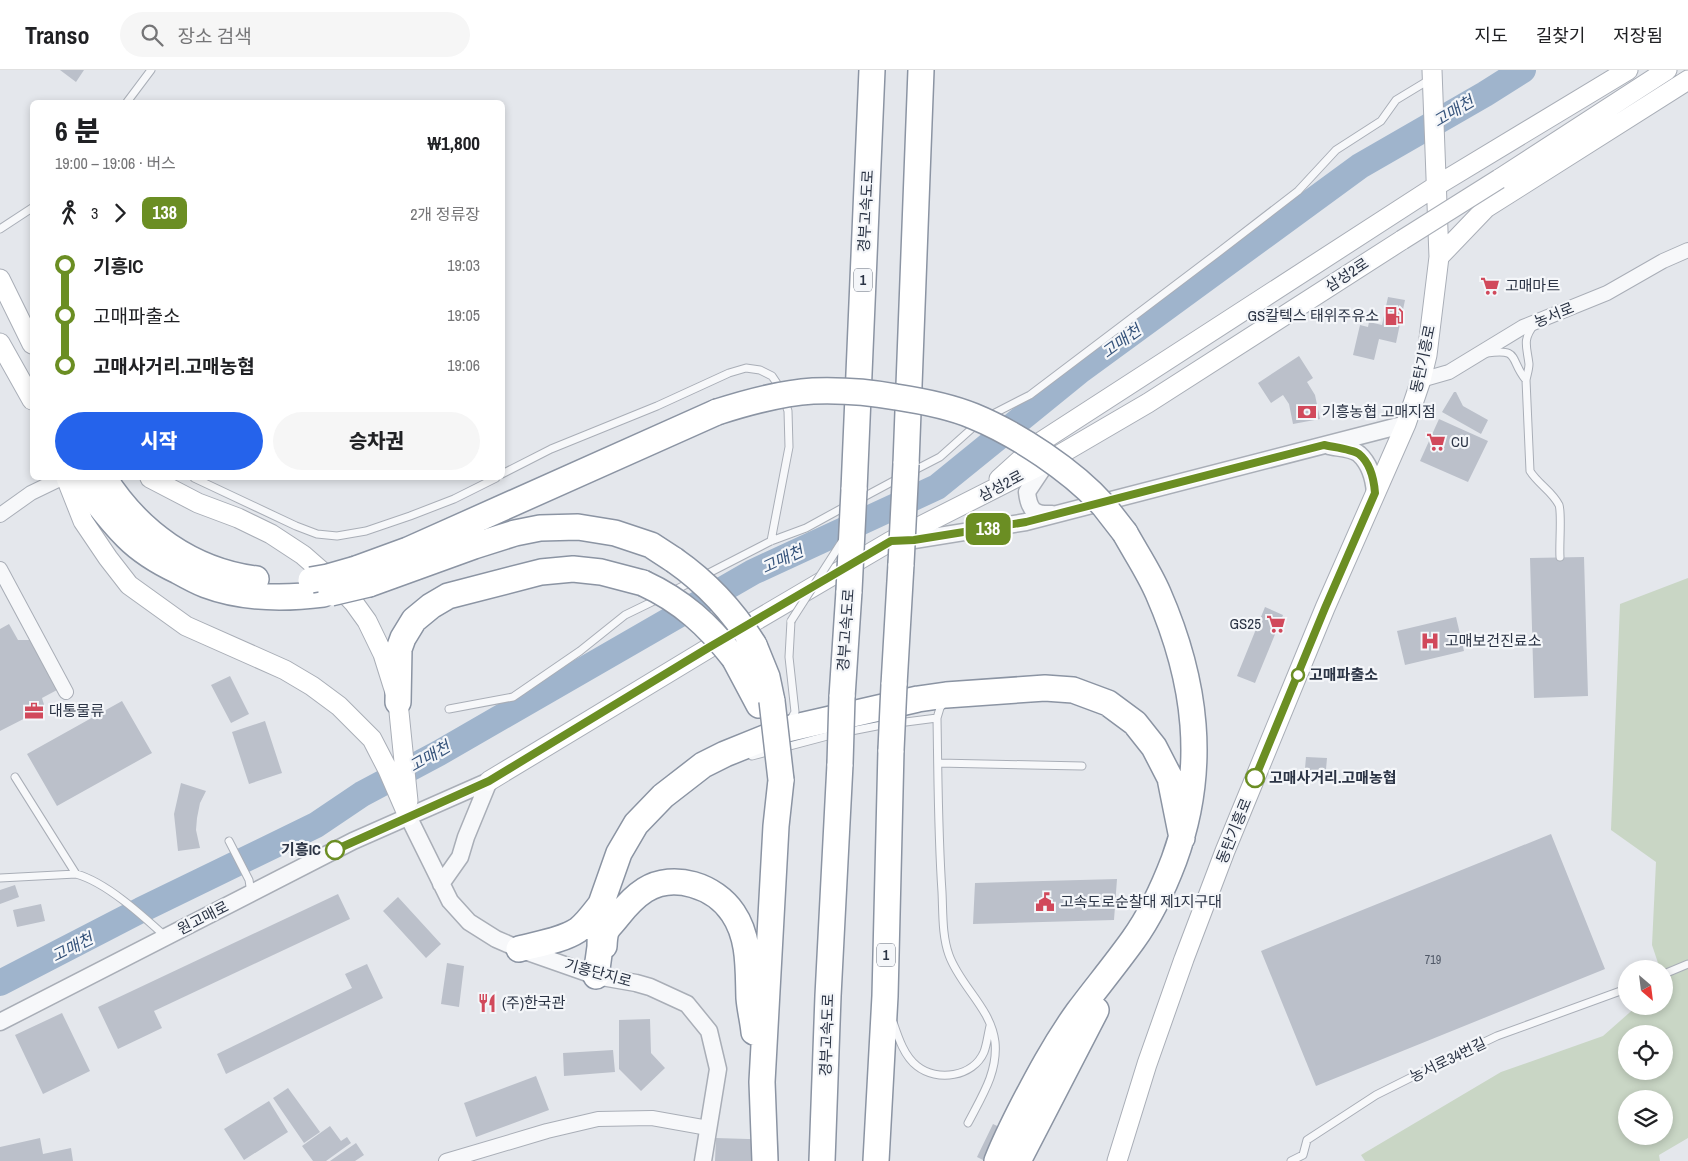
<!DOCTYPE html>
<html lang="ko">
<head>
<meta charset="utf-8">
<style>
	:root { --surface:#fff; --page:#f6f6f6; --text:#202124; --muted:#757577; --line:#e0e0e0; --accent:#2563eb }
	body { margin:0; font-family:"Archivo Narrow","Noto Sans KR",sans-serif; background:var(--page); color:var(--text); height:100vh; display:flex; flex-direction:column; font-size:19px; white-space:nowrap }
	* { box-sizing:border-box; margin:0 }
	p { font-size:16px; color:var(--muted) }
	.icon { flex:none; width:28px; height:28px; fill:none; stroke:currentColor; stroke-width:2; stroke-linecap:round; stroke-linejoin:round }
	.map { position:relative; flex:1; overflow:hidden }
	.panel { position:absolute; left:30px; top:30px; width:475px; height:380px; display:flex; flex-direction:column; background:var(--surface); border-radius:8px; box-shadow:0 2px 8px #0003 }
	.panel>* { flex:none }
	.badge { padding:0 10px; border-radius:8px; font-size:18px; line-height:32px }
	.needle { width:32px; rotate:152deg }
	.fabs { position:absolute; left:1618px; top:890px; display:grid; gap:10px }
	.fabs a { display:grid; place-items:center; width:55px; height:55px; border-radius:50%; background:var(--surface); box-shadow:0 2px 8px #0003; font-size:25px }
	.map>.badge { position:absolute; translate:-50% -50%; box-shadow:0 0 0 2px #fff }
	.legs { display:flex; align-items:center; gap:8px; height:55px; padding:0 25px; font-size:16px }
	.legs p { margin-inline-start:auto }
	.head { display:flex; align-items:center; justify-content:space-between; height:85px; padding:0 25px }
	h1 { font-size:28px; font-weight:800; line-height:38px }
	.action { display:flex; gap:10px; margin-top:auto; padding:10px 25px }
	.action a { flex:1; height:58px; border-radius:30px; background:var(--accent); color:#fff; font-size:20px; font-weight:800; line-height:58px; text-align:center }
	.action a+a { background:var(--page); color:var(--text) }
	ul { padding:0 25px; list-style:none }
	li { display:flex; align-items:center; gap:18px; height:50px; font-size:19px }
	li i { display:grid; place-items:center; width:8px; height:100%; margin:0 6px; background:currentColor }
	li i::after { content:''; width:12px; height:12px; margin:-6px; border:4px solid; border-radius:50%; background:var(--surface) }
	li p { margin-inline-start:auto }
	li:first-child i { background:linear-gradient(#0000 50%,currentColor 0) }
	li:last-child i { background:linear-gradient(currentColor 50%,#0000 0) }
	header { display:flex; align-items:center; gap:30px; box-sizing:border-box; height:70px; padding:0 25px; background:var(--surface); border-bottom:1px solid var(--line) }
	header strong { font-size:24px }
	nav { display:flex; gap:28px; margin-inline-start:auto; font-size:18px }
	.search { width:350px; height:45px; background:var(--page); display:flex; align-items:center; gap:12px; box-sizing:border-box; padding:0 18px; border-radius:28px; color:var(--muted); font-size:19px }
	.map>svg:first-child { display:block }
	.green { fill:#c9d6c5; fill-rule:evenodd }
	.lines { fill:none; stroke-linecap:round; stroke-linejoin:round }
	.river { stroke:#9fb4cc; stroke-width:26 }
	.building { fill:#bbc0ca }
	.service-casing { stroke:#a9aeb7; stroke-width:9 }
	.minor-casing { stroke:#a9aeb7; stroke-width:16 }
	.tertiary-casing { stroke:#a9aeb7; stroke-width:19 }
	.secondary-casing { stroke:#a9aeb7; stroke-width:21 }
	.motorway-casing { stroke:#8b94a3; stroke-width:28 }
	.service { stroke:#f7f8fa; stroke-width:7 }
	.minor { stroke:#f7f8fa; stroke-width:14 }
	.tertiary { stroke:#f7f8fa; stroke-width:16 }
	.secondary { stroke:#fff; stroke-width:19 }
	.motorway { stroke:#fff; stroke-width:25 }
	.service-bridge-casing { stroke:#a9aeb7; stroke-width:9; stroke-linecap:butt }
	.secondary-bridge-casing { stroke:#a9aeb7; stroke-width:21; stroke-linecap:butt }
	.motorway-bridge-casing { stroke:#8b94a3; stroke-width:28; stroke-linecap:butt }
	.service-bridge { stroke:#f7f8fa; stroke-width:7 }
	.secondary-bridge { stroke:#fff; stroke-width:19 }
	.motorway-bridge { stroke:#fff; stroke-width:25 }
	.line-1-casing { stroke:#fff; stroke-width:11 }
	.line-1 { stroke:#6b8e23; stroke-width:8 }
	.stop-1-dot { fill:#fff; stroke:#6b8e23; stroke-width:2.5 }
	.labels { text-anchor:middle; stroke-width:4.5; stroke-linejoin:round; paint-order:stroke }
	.number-label { font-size:12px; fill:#4f5766 }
	.shield { fill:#f4f6f9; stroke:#676e7b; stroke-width:1 }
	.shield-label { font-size:14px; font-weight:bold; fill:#2b3445 }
	.street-label { font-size:15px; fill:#2b3445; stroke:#f4f6f9 }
	.poi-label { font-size:15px; fill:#2b3445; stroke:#f4f6f9; text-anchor:start }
	.stop-label { font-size:15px; font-weight:bold; fill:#2b3445; stroke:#f4f6f9; text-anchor:start }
	.water-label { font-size:16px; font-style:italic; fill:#34527a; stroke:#f4f6f9 }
</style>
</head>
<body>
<header>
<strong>Transo</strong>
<div class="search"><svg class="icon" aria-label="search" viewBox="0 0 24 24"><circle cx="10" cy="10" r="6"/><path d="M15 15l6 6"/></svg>장소 검색</div>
<nav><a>지도</a><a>길찾기</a><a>저장됨</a></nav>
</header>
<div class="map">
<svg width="1688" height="1091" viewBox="0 0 1688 1091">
	<rect width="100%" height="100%" fill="#e4e7ec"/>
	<path class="green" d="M1688 508V1068L1659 1085 1660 1091H1365L1361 1085 1501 1002 1603 966 1637 936H1664V899H1660L1652 875 1656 792 1611 760 1620 534ZM1626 964H1664V1001H1626ZM1626 1029H1664V1066H1626Z"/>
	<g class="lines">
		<path class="river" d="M0 913 141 840 316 755 362 724 439 683 753 502 937 417 1081 300 1360 96 1485 24 1523 0"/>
	</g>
	<path class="building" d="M60 0H84L76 12Z
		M1388 227 1405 230 1396 273 1379 269 1374 290 1353 285 1360 255 1368 257 1369 252 1382 255Z
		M1299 286 1313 308 1307 312 1315 325 1320 349 1293 354 1289 334 1283 325 1271 333 1258 313Z
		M1454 322H1456L1463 336 1488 350 1481 364 1442 342Z
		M1439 349 1488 371 1468 412 1420 391Z
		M1584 487 1588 626 1534 628 1530 488Z
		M1265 537 1283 545 1255 613 1237 606Z
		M1456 547 1464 581 1405 595 1397 561Z
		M9 554 18 570H31L57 620 42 628 45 638 0 661V559Z
		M230 606 249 644 231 653 211 615Z
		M122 631 152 683 57 736 27 684Z
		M265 651 282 703 249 714 232 662Z
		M1306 687 1327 688 1325 711 1304 710Z
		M181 713 206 721 200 733 197 748 196 760 200 778 178 781 174 744Z
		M1551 764 1605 899 1316 1016 1261 881Z
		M1117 809 1114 850 973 854 975 813Z
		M15 815 19 827 0 834V820Z
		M338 824 350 849 154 941 162 958 118 979 98 937Z
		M398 827 441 874 426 888 383 841Z
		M41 834 45 851 17 857 13 840Z
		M447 893 464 896 459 937 441 934Z
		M367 894 383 928 226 1004 217 984 352 918 345 904Z
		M62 943 90 1001 43 1024 15 965Z
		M650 949 651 983 665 998 641 1021 619 999V950Z
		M613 980 615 1002 564 1006 563 983Z
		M536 1006 549 1040 476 1067 464 1033Z
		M288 1018 320 1062 304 1073 273 1028Z
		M269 1031 288 1062 244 1090 224 1059Z
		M993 1054 1024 1069 985 1091 977 1087Z
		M330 1056 341 1071 347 1067 351 1073 326 1091H313L302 1076Z
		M40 1068 43 1084 71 1078 73 1091H0V1077Z
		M716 1068 778 1070 779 1091H715Z
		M356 1073 364 1085 355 1091H330Z"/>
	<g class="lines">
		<g class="service-casing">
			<path id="service" d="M127 32 151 0
				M0 159 32 138
				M1534 255C1522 270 1527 277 1529 294 1529 299 1527 305 1526 310L1530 401C1538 414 1552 421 1559 435 1562 443 1559 476 1560 487
				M1487 283C1521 278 1509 290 1526 310
				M989 346 1030 325 1215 185 1298 121 1336 80 1381 51 1396 30 1429 10
				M911 402 940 387 978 353
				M502 404 551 379 657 336 729 303 746 298 760 300 772 306 780 318 788 341 789 377 771 471
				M194 408 296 456 317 464 337 466 366 461 410 446 454 429 496 408
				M860 429 901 407
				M703 506 771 471 806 458 848 435
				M671 522 693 511
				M945 631 940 638 937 648C938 706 938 764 942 822 943 843 942 866 949 885 960 916 991 938 995 972 998 1002 982 1026 968 1053
				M449 639 513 627 580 581 625 545 660 528
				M790 651 795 642 789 587 791 551
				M898 653 937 648
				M846 662 887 654
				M752 686 835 664
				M938 693 1082 696
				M15 707 76 804
				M229 771 249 810 251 823
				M0 808 76 804C106 812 143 846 166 867
				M1664 904 1688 894
				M893 952C898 967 904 986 917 996 937 1012 973 1007 984 982 987 974 988 964 990 956
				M1291 1091 1303 1085 1307 1070 1376 1025 1432 997 1497 966 1626 919"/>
		</g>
		<g class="minor-casing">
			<path id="minor" d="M1421 310 1449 302 1523 257 1607 223 1663 191 1688 180
				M0 445 31 423 62 408
				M0 499 66 622
				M446 1091 547 1061 598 1049 652 1048 708 1058"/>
		</g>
		<g class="tertiary-casing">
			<path id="tertiary" d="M1329 376C1337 378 1352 378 1359 384 1370 394 1374 410 1375 423
				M1047 392 1027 422C1029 440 1034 445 1052 444
				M892 471 914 470 1026 452 1406 354
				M408 746 450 831 469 852 496 869 519 879 596 906 636 913 650 917 687 934 709 961 718 999 703 1091
				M441 814 460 787 466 767 489 711
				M0 952 353 771 489 711"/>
		</g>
		<g class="secondary-casing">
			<path id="secondary" d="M1499 109 1667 0
				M1439 187 1486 138 1688 10
				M0 209 32 274
				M0 273 32 330
				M66 408 83 451 108 488 129 515 186 556 285 600 312 616 339 636 372 669 388 700 408 746
				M150 408 198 433 238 448 271 464 303 485 335 513 354 533 367 551 383 584 398 632 408 731
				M999 409 1039 373 1436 116 1628 0
				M489 711 709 578 891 471 1047 392 1148 333 1402 170
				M1117 1091 1147 994 1184 889 1225 781 1325 538 1406 354 1421 310 1427 285 1439 187 1432 0"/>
		</g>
		<g class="motorway-casing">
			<path id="motorway" d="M906 394 921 0
				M79 408C94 429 109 449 127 467 141 481 161 493 178 501 187 506 196 511 206 515 243 529 284 529 323 524
				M104 408C138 462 192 501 256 509
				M854 420 872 0
				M356 499 408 480 717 342
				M369 514 474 476 515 463 540 458 578 457 615 463 651 475 674 490
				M754 575 767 607 772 631
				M734 588 759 635
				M894 615 901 494
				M842 627 849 521
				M398 632 399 579 403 568 414 550 431 536 448 526 541 502 573 499 601 502 643 513
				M604 876C605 857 607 860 618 846 626 836 634 827 645 820 674 802 715 816 733 843 750 868 748 899 749 928 750 940 753 951 754 962
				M519 879C537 874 561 871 578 860 587 853 594 843 601 834
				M596 906 600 877 601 834 619 783 636 754 663 726 703 695 725 684 787 659 918 629 946 625 1045 618 1073 620 1108 633 1135 653 1154 677 1170 708 1182 768
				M765 1091 762 1012 776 756 781 710
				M822 1091 828 926 840 694
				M876 1091 885 926 891 680
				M997 1091C1003 1075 1011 1059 1019 1043 1037 1008 1055 974 1078 942 1096 918 1115 895 1133 870 1151 845 1163 819 1174 790 1208 698 1196 610 1158 523 1149 502 1136 483 1125 463
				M1018 1091 1096 940"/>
		</g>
		<use href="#service" class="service"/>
		<use href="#minor" class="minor"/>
		<use href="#tertiary" class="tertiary"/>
		<use href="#secondary" class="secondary"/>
		<use href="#motorway" class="motorway"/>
		<g class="service-bridge-casing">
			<path id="service-bridge" d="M791 551 843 470"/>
		</g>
		<g class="secondary-bridge-casing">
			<path id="secondary-bridge" d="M1402 170 1499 109"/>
		</g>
		<g class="motorway-bridge-casing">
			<path id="motorway-bridge" d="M717 342C748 332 780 323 813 321 841 320 869 322 896 327 922 331 949 336 973 346 1017 364 1073 401 1104 436 1111 445 1118 454 1125 463
				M674 490C707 513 733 541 754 575
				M901 494 906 394
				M311 510 328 507 356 499
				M643 513C682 531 708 555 734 588
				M849 521 854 420
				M331 523 369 514
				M772 631 781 710
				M891 680 894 615
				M840 694 842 627"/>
		</g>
		<use href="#service-bridge" class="service-bridge"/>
		<use href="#secondary-bridge" class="secondary-bridge"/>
		<use href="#motorway-bridge" class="motorway-bridge"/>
	</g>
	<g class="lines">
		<g class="line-1-casing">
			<path id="line-1" d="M335 780 489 711 708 578 891 471 914 470 1026 452 1324 375C1332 377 1352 379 1359 384 1370 393 1374 410 1375 423L1325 538 1255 708"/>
		</g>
		<use href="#line-1" class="line-1"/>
	</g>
	<defs>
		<g id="supermarket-bare" transform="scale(1.5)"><path d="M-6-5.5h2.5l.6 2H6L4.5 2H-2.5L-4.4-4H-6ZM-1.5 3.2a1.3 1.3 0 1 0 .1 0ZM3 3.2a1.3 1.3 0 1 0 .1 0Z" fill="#d1495b" stroke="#f4f6f9" stroke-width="2.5" paint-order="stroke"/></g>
		<g id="fuel-bare" transform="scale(1.5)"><path d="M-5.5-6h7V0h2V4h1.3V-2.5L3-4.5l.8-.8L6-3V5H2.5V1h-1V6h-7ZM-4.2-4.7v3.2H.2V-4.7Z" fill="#d1495b" stroke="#f4f6f9" stroke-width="2.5" paint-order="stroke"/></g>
		<g id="bank-bare" transform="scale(1.5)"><path d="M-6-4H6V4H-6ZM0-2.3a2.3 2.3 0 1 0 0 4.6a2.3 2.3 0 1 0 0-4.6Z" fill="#d1495b" stroke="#f4f6f9" stroke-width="2.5" paint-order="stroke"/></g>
		<g id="hospital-bare" transform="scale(1.5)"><path d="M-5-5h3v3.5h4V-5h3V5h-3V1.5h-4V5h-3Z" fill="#d1495b" stroke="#f4f6f9" stroke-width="2.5" paint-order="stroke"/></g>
		<g id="office-bare" transform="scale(1.5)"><path d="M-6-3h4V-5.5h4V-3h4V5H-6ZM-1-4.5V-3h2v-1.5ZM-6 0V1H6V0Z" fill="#d1495b" stroke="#f4f6f9" stroke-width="2.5" paint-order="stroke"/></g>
		<g id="civic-bare" transform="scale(1.5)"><path d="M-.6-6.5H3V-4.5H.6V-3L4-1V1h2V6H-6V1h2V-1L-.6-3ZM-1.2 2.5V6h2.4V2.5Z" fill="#d1495b" stroke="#f4f6f9" stroke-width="2.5" paint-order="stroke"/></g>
		<g id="restaurant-bare" transform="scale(1.5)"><path d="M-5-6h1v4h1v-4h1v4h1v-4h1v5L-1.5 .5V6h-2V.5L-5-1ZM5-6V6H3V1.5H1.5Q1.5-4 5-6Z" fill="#d1495b" stroke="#f4f6f9" stroke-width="2.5" paint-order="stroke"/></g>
	</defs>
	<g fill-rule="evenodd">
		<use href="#supermarket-bare" x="1490" y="216"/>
		<use href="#fuel-bare" x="1394" y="246"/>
		<use href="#bank-bare" x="1307" y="342"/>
		<use href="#supermarket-bare" x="1436" y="372"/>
		<use href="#supermarket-bare" x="1276" y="554"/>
		<use href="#hospital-bare" x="1430" y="571"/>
		<use href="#office-bare" x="34" y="641"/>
		<use href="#civic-bare" x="1045" y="832"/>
		<use href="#restaurant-bare" x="487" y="933"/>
	</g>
	<g class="stop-1-dot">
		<circle cx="1298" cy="605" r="6"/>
		<circle cx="1255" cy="708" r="9"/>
		<circle cx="335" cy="780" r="9"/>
	</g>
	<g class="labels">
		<g class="number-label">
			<text x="1433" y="894">719</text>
		</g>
		<g class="shield">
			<rect x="854" y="198.5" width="18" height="23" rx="4"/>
			<rect x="877" y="873.5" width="18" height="23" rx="4"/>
		</g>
		<g class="shield-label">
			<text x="863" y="215">1</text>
			<text x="886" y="890">1</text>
		</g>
		<g class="street-label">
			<text transform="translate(866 141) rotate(-87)" y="5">경부고속도로</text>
			<text transform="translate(1347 205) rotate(-33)" y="5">삼성2로</text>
			<text transform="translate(1554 245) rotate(-22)" y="5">농서로</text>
			<text transform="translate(1423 289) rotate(-78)" y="5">동탄기흥로</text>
			<text transform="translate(1001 416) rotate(-28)" y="5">삼성2로</text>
			<text transform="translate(846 560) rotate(-86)" y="5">경부고속도로</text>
			<text transform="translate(1234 761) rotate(-68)" y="5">동탄기흥로</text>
			<text transform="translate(203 848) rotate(-27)" y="5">원고매로</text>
			<text transform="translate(598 903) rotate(15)" y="5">기흥단지로</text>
			<text transform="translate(827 965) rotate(-88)" y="5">경부고속도로</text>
			<text transform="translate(1448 990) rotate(-26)" y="5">농서로34번길</text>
		</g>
		<g class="poi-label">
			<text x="1505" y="221">고매마트</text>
			<text x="1379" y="251" text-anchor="end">GS칼텍스 태위주유소</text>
			<text x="1322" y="347">기흥농협 고매지점</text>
			<text x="1451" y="377">CU</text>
			<text x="1261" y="559" text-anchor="end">GS25</text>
			<text x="1445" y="576">고매보건진료소</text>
			<text x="49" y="646">대통물류</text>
			<text x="1060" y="837">고속도로순찰대 제1지구대</text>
			<text x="502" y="938">(주)한국관</text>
		</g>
		<g class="stop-label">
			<text x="1309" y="610">고매파출소</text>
			<text x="1269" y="713">고매사거리.고매농협</text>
			<text x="321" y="785" text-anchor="end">기흥IC</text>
		</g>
		<g class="water-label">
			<text transform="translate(1453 41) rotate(-31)" y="6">고매천</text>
			<text transform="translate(1121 271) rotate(-36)" y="6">고매천</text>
			<text transform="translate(782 489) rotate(-25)" y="6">고매천</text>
			<text transform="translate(429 686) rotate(-30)" y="6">고매천</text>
			<text transform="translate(72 877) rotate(-27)" y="6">고매천</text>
		</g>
	</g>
</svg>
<div class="fabs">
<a><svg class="needle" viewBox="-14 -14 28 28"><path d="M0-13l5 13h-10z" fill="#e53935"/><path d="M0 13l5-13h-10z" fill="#757577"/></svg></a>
<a><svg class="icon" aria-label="locate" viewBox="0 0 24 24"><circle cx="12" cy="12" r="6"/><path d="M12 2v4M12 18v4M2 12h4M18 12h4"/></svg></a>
<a><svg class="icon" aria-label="layers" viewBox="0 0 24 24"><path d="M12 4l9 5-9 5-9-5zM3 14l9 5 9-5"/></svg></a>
</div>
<b class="badge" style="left:988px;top:459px;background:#6b8e23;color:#fff">138</b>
<section class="panel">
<div class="head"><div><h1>6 분</h1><p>19:00 – 19:06 · 버스</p></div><b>₩1,800</b></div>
<div class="legs"><svg class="icon" aria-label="walk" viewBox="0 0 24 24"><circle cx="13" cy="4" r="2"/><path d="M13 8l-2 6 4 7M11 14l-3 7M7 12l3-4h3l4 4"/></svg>3<svg class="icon" aria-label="forward" viewBox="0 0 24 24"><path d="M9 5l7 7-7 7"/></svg><b class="badge" style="background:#6b8e23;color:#fff">138</b><p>2개 정류장</p></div>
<ul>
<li><i style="color:#6b8e23"></i><b>기흥IC</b><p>19:03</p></li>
<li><i style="color:#6b8e23"></i><span>고매파출소</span><p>19:05</p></li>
<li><i style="color:#6b8e23"></i><b>고매사거리.고매농협</b><p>19:06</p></li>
</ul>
<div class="action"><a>시작</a><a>승차권</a></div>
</section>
</div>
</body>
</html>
